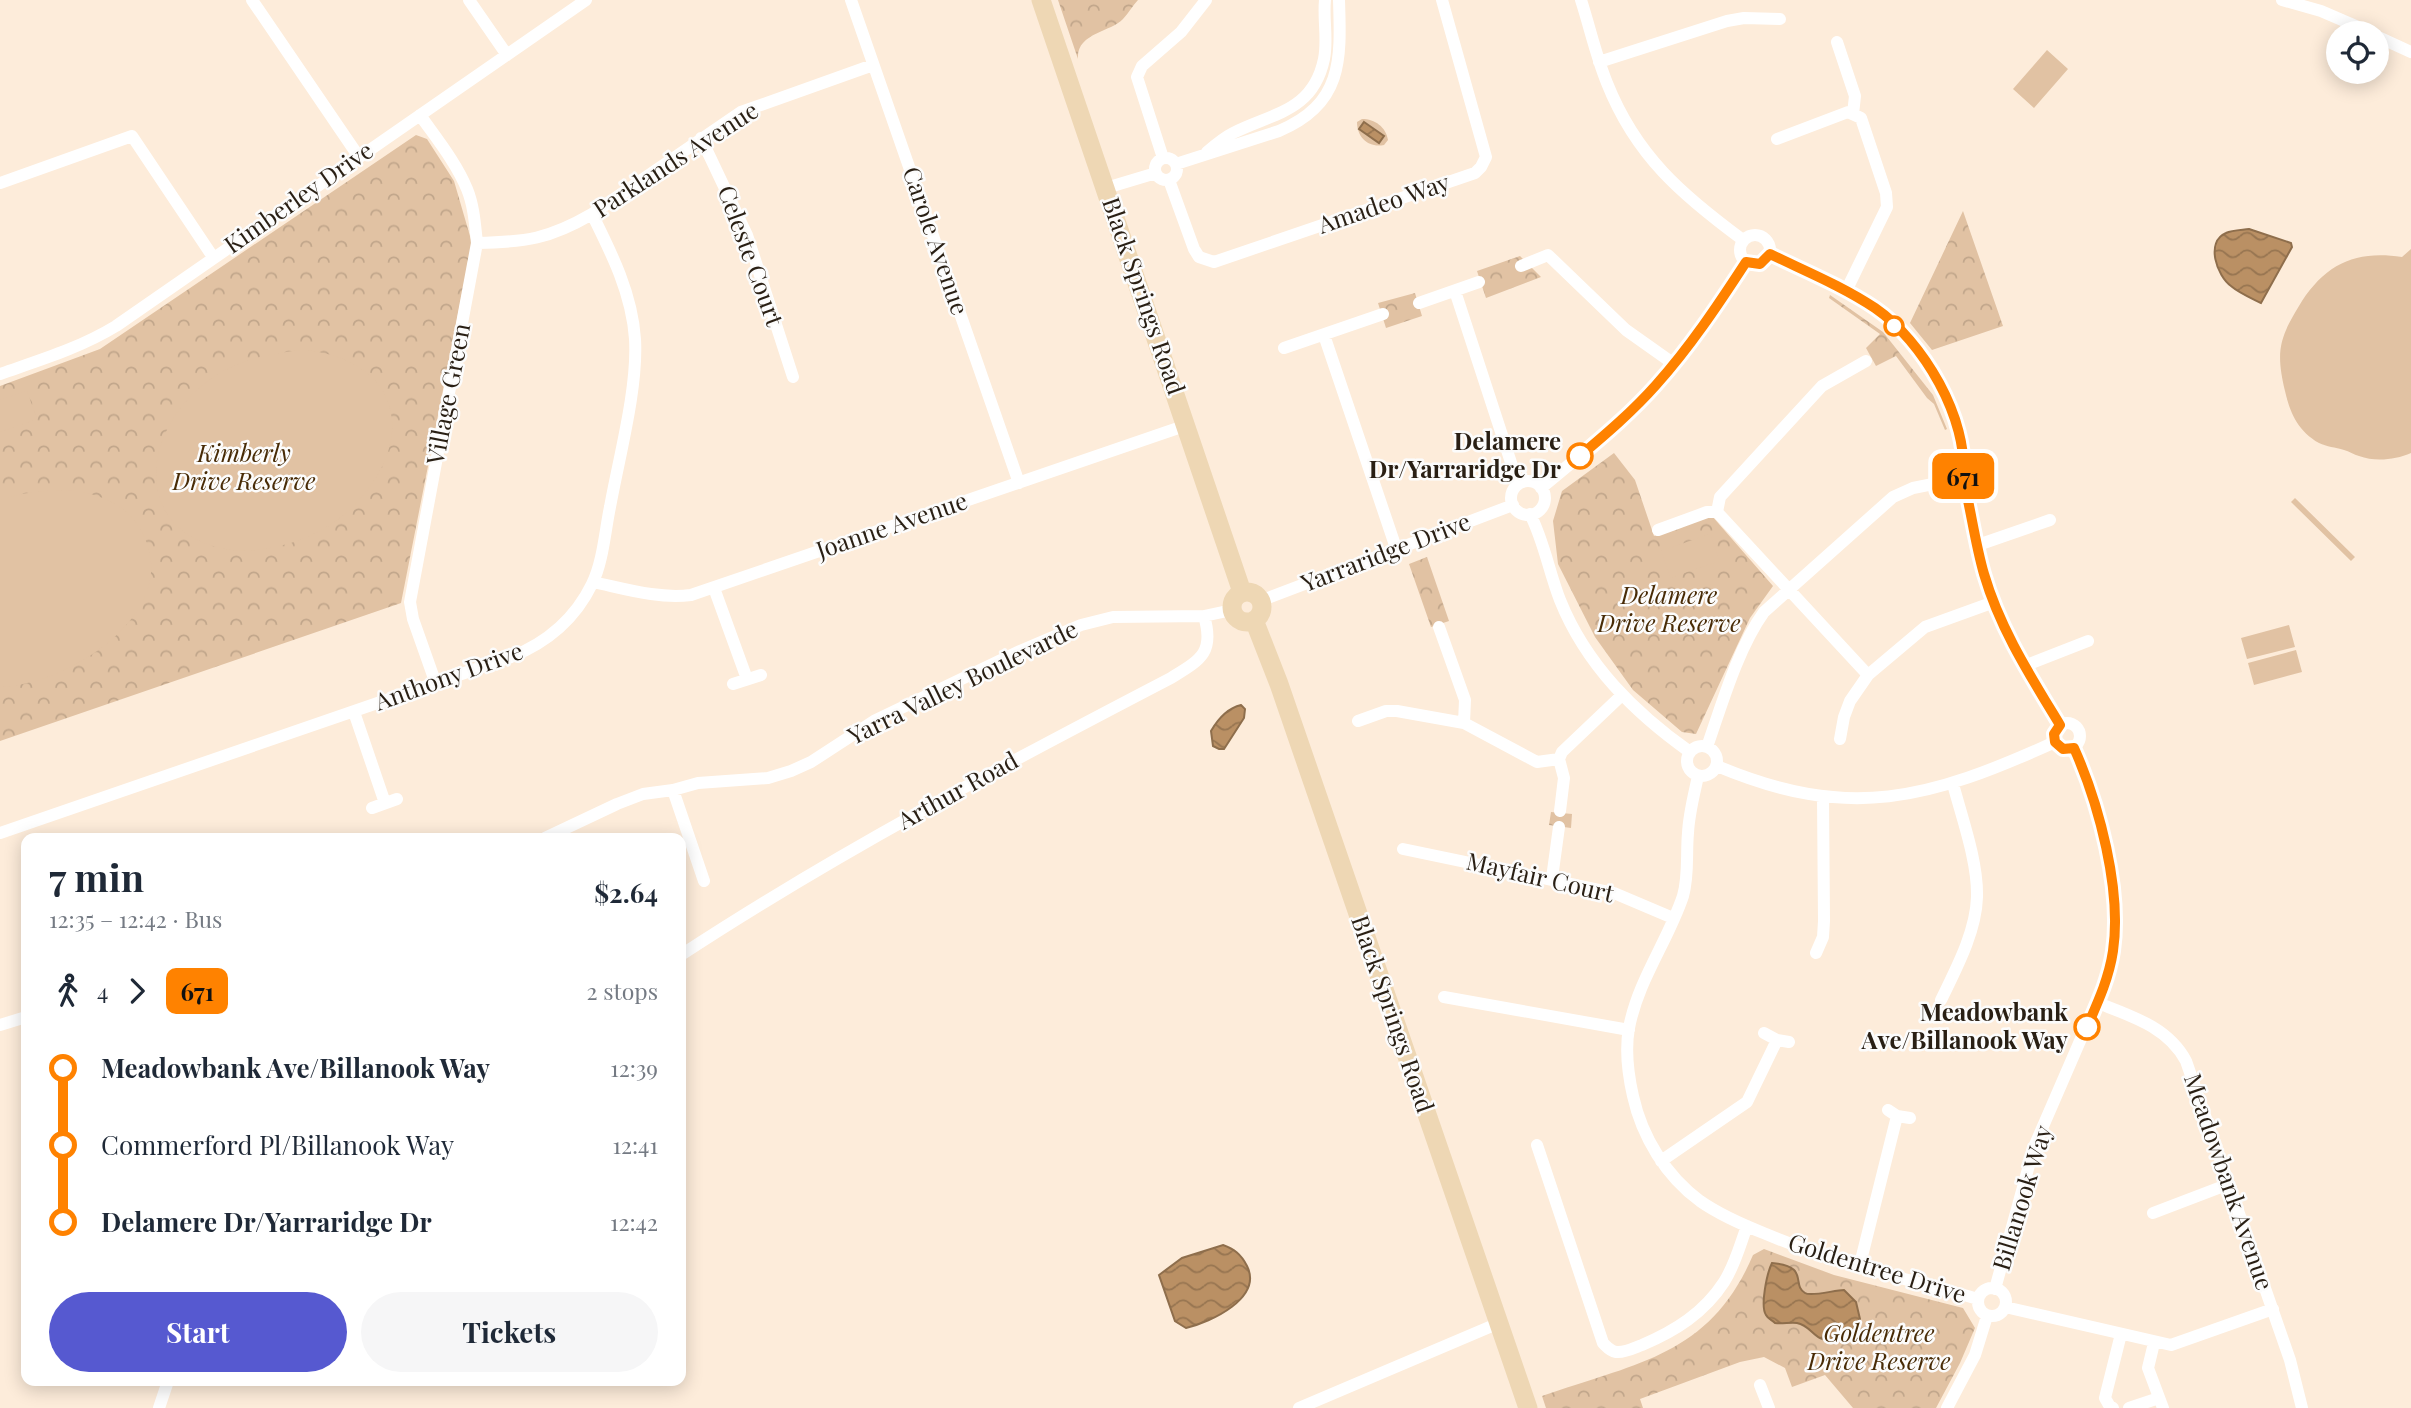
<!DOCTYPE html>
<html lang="en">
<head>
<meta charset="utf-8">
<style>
	:root { --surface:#fff; --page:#f6f6f7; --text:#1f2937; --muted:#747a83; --accent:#5659d0 }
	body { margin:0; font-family:"Playfair Display",serif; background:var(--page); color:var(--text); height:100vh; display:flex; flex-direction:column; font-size:26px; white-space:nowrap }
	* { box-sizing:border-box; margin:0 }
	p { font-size:23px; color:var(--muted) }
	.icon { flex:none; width:38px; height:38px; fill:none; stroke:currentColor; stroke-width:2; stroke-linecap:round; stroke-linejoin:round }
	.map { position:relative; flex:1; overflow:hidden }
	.details { position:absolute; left:21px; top:833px; width:665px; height:553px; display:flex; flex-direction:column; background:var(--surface); border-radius:14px; box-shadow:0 4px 18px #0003 }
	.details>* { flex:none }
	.badge { padding:0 14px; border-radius:10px; font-size:24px; line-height:46px }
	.buttons { position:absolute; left:2326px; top:21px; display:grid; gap:14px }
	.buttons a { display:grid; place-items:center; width:63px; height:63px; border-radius:50%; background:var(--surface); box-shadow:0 4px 18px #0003; font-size:35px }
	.map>.badge { position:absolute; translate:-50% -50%; box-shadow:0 0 0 4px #fff }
	.legs { display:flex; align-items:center; gap:10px; height:77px; padding:0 28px; font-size:23px }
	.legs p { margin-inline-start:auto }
	.summary { display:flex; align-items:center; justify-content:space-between; height:119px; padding:0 28px }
	h1 { font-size:38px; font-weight:700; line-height:52px }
	.cta { display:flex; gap:14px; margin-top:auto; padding:14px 28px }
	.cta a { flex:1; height:80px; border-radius:42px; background:var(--accent); color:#fff; font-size:28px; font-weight:700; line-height:80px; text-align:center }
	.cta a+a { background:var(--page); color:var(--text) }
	ul { padding:0 28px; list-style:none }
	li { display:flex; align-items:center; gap:24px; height:77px; font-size:26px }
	li i { display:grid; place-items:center; width:10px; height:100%; margin:0 9px; background:currentColor }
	li i::after { content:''; width:18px; height:18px; margin:-9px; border:5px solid; border-radius:50%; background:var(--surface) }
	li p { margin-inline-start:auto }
	li:first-child i { background:linear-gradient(#0000 50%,currentColor 0) }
	li:last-child i { background:linear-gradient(currentColor 50%,#0000 0) }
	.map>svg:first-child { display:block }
	.park { fill:url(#park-crowns) }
	.garden { fill:#e1c2a3 }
	.water { fill:url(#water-waves); stroke:#8e6e4c; stroke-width:2 }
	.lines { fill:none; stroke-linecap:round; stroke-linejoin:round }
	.minor { stroke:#fff; stroke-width:12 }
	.secondary { stroke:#eed7b4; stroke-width:19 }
	.line-1-casing { stroke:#fff; stroke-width:16 }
	.line-1 { stroke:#ff8200; stroke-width:10 }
	.stop-1-dot { fill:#fff; stroke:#ff8200; stroke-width:3.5 }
	.labels { text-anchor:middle; stroke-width:5; stroke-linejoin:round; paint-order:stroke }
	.street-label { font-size:24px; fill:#291f14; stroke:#fcfcfc }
	.stop-label { font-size:24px; font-weight:bold; fill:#291f14; stroke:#fcfcfc; text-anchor:end }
	.park-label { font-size:24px; font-style:italic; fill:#482b06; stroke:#fcfcfc }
</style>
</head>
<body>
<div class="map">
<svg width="2411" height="1408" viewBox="0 0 2411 1408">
	<defs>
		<pattern id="park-crowns" width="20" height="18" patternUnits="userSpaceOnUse" patternTransform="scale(1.75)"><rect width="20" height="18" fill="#e1c2a3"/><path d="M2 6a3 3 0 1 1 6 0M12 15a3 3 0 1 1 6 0" fill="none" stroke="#c1a68b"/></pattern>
		<pattern id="water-waves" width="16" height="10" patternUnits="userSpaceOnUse" patternTransform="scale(1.75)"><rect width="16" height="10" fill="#ba9064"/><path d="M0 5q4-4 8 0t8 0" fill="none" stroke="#977551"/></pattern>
	</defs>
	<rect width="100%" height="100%" fill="#fdecda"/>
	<path class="park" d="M1058 0H1138C1132 6 1129 13 1123 19 1111 32 1076 33 1078 59Z
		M416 135 427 139 454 181 472 243 401 603 0 741V386L100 349Z
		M1963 211 2003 326 1932 350 1910 323Z
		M1520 256 1541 277 1486 298 1477 271Z
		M1415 293 1422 316 1386 328 1378 303Z
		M1830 295 1883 332 1933 395 1947 429 1945 430 1934 404 1927 398 1896 356 1876 366 1866 348 1880 334 1829 298Z
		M1614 453 1635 480 1654 536 1712 516 1773 586 1750 618 1696 734 1682 732 1633 690 1595 637 1558 564 1553 521 1562 491Z
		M1427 557 1449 621 1431 627 1409 564Z
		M1551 812 1572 814 1571 828 1549 825Z
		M1764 1249 1834 1275 1963 1308 1975 1328 1960 1363 1936 1408H1853L1825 1375 1792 1387 1785 1368 1764 1357 1740 1362 1640 1399 1643 1408H1546L1542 1396C1636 1363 1710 1356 1753 1255Z"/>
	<path class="garden" d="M2047 50 2068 69 2034 108 2013 89Z
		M1362 119C1375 119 1386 127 1388 140L1384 145C1369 148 1357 138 1357 122Z
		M2411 249V453C2395 460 2375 462 2359 456 2354 455 2349 451 2344 450 2335 447 2327 447 2319 443 2298 431 2290 413 2285 391 2275 349 2280 337 2302 301 2327 263 2357 250 2402 257Z
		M306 350C409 362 416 450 347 512 326 531 298 543 270 548 258 550 246 552 233 550 127 536 140 425 215 376 242 359 274 352 306 350Z
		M27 391 37 419 0 432V400Z
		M66 490C94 492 124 502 139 527 190 608 70 685 0 687V500C22 492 43 491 66 490Z
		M2295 498 2355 557 2351 561 2291 502Z
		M1710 534 1719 561 1670 578 1661 551Z
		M2289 625 2295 647 2247 659 2241 638Z
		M2296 650 2302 672 2254 685 2248 663Z"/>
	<path class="water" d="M1364 122 1384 136 1379 143 1359 129Z
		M2249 229 2291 243 2292 247 2261 303C2251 298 2239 293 2231 286 2217 276 2205 242 2226 233 2232 230 2242 230 2249 229Z
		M1241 705 1245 709 1244 718 1224 749H1219L1213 746 1211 731C1218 719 1228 708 1241 705Z
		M1223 1245C1234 1249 1241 1254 1247 1266 1263 1298 1211 1322 1186 1328L1175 1321 1159 1275 1182 1258Z
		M1772 1263C1810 1266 1791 1285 1805 1293 1811 1297 1835 1290 1844 1290L1856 1302 1860 1319C1852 1334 1838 1347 1820 1338 1812 1334 1808 1325 1797 1323 1791 1322 1782 1324 1775 1323 1772 1320 1768 1319 1766 1315 1760 1306 1767 1273 1772 1263Z"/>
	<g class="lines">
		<path class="minor" d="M252 0 359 157
			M469 0 507 55
			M851 0 1019 483
			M1581 0C1590 28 1596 56 1607 83 1636 156 1682 195 1743 240
			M2282 0 2321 11 2372 33
			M2376 36 2411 52
			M1837 42 1855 96 1853 114
			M1599 62 1727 21 1744 18 1780 19
			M420 115C436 138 456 162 467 189 474 206 475 225 477 243L410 602 413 619 436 684
			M701 138 747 235 793 377
			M1777 139 1848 112 1861 118 1886 193 1887 207 1846 291
			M1207 152C1215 145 1223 138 1233 133 1272 113 1313 112 1324 59 1328 40 1323 20 1325 0
			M1163 158 1137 77 1142 66 1181 32 1206 0
			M1155 169a11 11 0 1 1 22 0a11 11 0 1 1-22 0Z
			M1176 164 1279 131C1343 104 1341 60 1339 0
			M1169 180 1194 249 1199 257 1214 262 1475 173 1481 167 1486 157 1442 0
			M0 183 132 136 213 257
			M1106 188 1156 173
			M1740 250a15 15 0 1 1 30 0a15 15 0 1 1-30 0Z
			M477 243C526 242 549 239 592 214L741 112 873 65
			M1770 254C1805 271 1842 286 1875 308 1923 341 1969 419 1963 478 1971 510 1976 543 1984 574 2000 629 2031 677 2060 725
			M1521 266 1548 255 1626 330 1674 364
			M1455 291 1518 484
			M1419 303 1479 282
			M1324 335 1396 548
			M1284 348 1383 314
			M1866 361 1822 386 1720 497 1717 512 1868 675
			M0 374C40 360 80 348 116 326L586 0
			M1511 498a17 17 0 1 1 34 0a17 17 0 1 1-34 0Z
			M1541 488C1580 456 1619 424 1654 387 1689 349 1718 305 1746 262
			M1530 514C1544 541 1549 572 1560 600 1586 665 1635 713 1690 752
			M1658 530 1707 512H1717
			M1978 545 2050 520
			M593 582C626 589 658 599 691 595L1187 425
			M714 588 747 679
			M1260 601 1513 505
			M1439 627 1465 700 1464 723
			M2024 666 2088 641
			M733 684 761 675
			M354 712 385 803
			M1358 721 1386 711H1397L1464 723 1537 762 1559 759 1562 752 1622 695
			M2054 736a13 13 0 1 1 26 0a13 13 0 1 1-26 0Z
			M1840 739 1844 717 1850 701 1868 675 1925 627 1994 602
			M1687 761a15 15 0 1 1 30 0a15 15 0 1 1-30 0Z
			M1707 747C1722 704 1738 648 1764 612L1893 497 1913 488 1963 478
			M1559 759 1564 778 1560 811
			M1717 766C1850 822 1929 799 2055 742
			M1698 776C1694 795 1689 813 1688 833 1686 854 1689 875 1683 896 1668 941 1638 980 1629 1028 1625 1050 1628 1074 1633 1096 1642 1137 1666 1176 1700 1201 1720 1215 1743 1225 1766 1234 1835 1263 1907 1279 1978 1299
			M673 790 704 881
			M372 808 397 799
			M0 833 511 657C546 643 575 619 592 584 603 562 605 531 610 507 619 457 638 388 635 339 632 294 612 254 592 214
			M545 838 617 804 643 794 673 790 698 783 768 778 791 771 811 762 874 721 1020 651 1081 625 1113 617 1204 616 1232 610
			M1403 849 1614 893 1673 918
			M1552 878 1559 827
			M1816 953 1823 937 1824 921 1823 797
			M681 955C838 852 1004 765 1171 678 1200 660 1215 653 1204 616
			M1444 997 1629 1030
			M1941 1000C1956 969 1976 932 1977 897 1978 862 1962 818 1953 784
			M2098 1003C2131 1016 2168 1027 2186 1061L2290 1360 2302 1408
			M0 1025 26 1017
			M1764 1033 1777 1040 1789 1042
			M1888 1110 1897 1116 1910 1118
			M1537 1145 1603 1343C1607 1347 1610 1351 1616 1352 1625 1353 1634 1348 1642 1345 1675 1331 1704 1313 1724 1282 1735 1265 1740 1245 1747 1226
			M1661 1161 1747 1102 1777 1040
			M2153 1213 2229 1184
			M1859 1268 1897 1116
			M1978 1302a14 14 0 1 1 28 0a14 14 0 1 1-28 0Z
			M1995 1289 2034 1147 2106 981C2110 964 2115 946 2116 928 2118 876 2095 796 2074 748
			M2005 1307 2171 1345 2273 1309
			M2154 1343 2148 1368 2163 1408
			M1760 1385 1769 1408
			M159 1408 168 1381
			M1299 1408 1499 1323
			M1947 1408 1975 1355 1987 1316
			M2113 1408 2109 1405 2105 1398 2121 1334
			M2129 1408 2159 1398"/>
		<path class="secondary" d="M1041 0 1242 592
			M1232 607a15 15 0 1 1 30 0a15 15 0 1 1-30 0Z
			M1254 620 1279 684 1528 1408"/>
	</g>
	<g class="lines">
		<g class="line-1-casing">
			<path id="line-1" d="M1580 456C1606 434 1633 411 1656 385 1690 347 1718 305 1746 262L1760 264 1770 254C1805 271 1842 286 1875 308 1923 341 1969 419 1963 478 1971 510 1975 543 1984 574 2000 629 2031 677 2060 725L2054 734 2055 742 2063 749 2074 748C2099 804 2122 890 2113 951 2109 978 2098 1002 2087 1027"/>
		</g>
		<use href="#line-1" class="line-1"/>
	</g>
	<g class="stop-1-dot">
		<circle cx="1894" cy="326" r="9"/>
		<circle cx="1580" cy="456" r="12"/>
		<circle cx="2087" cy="1027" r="12"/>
	</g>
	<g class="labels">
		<g class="street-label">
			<text transform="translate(676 160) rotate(-33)" y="8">Parklands Avenue</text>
			<text transform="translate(299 198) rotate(-35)" y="8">Kimberley Drive</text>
			<text transform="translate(1384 204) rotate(-19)" y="8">Amadeo Way</text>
			<text transform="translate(935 241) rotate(71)" y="8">Carole Avenue</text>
			<text transform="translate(750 256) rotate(70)" y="8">Celeste Court</text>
			<text transform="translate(1143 296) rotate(71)" y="8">Black Springs Road</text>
			<text transform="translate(449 394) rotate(-79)" y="8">Village Green</text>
			<text transform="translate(892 526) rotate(-19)" y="8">Joanne Avenue</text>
			<text transform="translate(1386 553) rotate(-21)" y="8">Yarraridge Drive</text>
			<text transform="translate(449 677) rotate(-20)" y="8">Anthony Drive</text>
			<text transform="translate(963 683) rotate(-26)" y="8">Yarra Valley Boulevarde</text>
			<text transform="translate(958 791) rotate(-29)" y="8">Arthur Road</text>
			<text transform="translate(1540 878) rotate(13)" y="8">Mayfair Court</text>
			<text transform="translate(1392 1014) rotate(71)" y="8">Black Springs Road</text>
			<text transform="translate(2228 1182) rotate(71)" y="8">Meadowbank Avenue</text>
			<text transform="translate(2023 1198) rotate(-73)" y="8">Billanook Way</text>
			<text transform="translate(1877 1269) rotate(17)" y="8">Goldentree Drive</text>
		</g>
		<g class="stop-label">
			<text x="1561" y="450">Delamere<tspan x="1561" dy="28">Dr/Yarraridge Dr</tspan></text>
			<text x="2068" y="1021">Meadowbank<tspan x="2068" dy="28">Ave/Billanook Way</tspan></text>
		</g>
		<g class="park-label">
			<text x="244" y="462">Kimberly<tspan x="244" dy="28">Drive Reserve</tspan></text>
			<text x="1669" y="604">Delamere<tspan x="1669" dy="28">Drive Reserve</tspan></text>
			<text x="1879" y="1342">Goldentree<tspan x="1879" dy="28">Drive Reserve</tspan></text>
		</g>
	</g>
</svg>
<div class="buttons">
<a><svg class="icon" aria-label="locate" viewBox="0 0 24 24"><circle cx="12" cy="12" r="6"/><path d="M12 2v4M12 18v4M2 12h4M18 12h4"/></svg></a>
</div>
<b class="badge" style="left:1963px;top:476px;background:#ff8200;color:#111">671</b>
<section class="details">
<div class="summary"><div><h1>7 min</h1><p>12:35 – 12:42 · Bus</p></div><b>$2.64</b></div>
<div class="legs"><svg class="icon" aria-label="walk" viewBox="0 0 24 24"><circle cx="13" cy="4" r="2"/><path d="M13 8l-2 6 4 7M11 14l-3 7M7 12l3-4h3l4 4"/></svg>4<svg class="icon" aria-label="forward" viewBox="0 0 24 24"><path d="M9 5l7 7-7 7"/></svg><b class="badge" style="background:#ff8200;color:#111">671</b><p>2 stops</p></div>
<ul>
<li><i style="color:#ff8200"></i><b>Meadowbank Ave/Billanook Way</b><p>12:39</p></li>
<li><i style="color:#ff8200"></i><span>Commerford Pl/Billanook Way</span><p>12:41</p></li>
<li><i style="color:#ff8200"></i><b>Delamere Dr/Yarraridge Dr</b><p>12:42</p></li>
</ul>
<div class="cta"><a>Start</a><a>Tickets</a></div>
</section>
</div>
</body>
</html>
